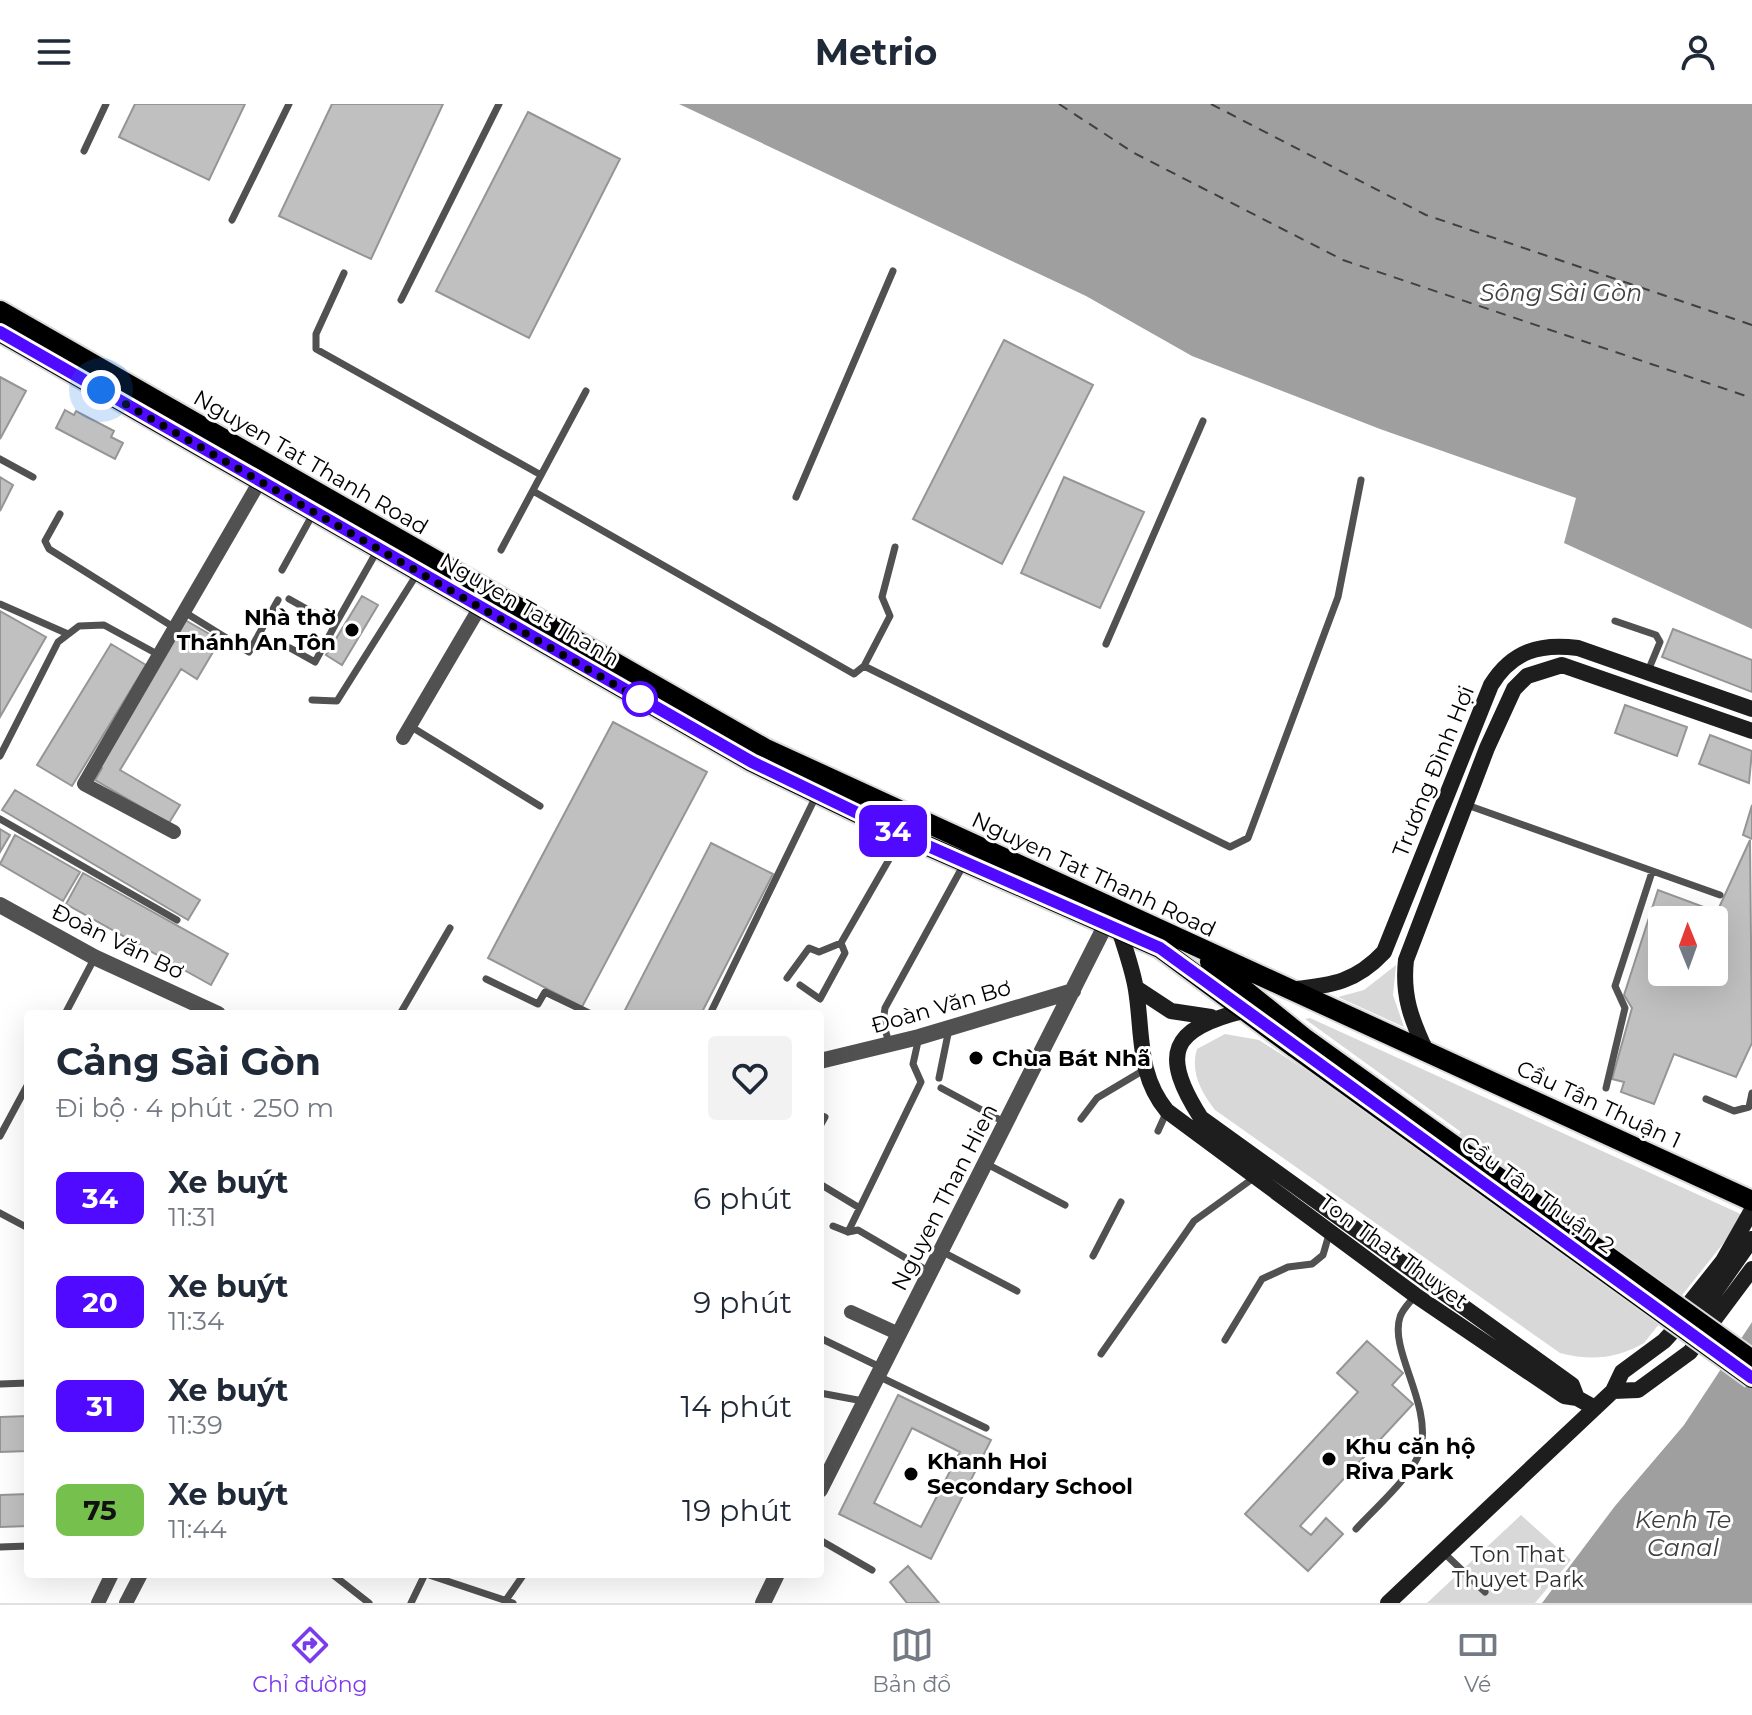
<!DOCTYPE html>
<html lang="vi">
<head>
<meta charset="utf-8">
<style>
	:root { --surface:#fff; --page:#f2f2f3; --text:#1f2937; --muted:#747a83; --line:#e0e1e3; --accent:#7c3aed }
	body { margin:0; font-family:Montserrat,sans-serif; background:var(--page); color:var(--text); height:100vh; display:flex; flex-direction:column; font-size:30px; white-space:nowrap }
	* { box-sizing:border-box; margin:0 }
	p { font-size:26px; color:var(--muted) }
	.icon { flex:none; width:44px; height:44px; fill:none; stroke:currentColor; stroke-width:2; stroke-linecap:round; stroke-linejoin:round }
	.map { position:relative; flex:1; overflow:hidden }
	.drawer { position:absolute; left:24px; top:906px; width:800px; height:568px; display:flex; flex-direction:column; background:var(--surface); border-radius:8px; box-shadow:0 8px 32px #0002 }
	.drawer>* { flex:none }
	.badge { padding:0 16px; border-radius:12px; font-size:28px; line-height:52px }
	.needle { width:52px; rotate:359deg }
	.controls { position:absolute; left:1648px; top:802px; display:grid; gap:16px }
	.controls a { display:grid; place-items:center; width:80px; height:80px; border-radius:8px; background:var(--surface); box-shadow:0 8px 32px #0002; font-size:40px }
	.you { position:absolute; width:40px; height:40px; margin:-20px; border:6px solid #fff; border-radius:50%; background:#1a73e8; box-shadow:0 0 0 12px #1a73e833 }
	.map>.badge { position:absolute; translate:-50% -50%; box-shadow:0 0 0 4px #fff }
	.round { display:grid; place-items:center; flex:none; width:84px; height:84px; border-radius:8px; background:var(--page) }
	.head { display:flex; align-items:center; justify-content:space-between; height:136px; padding:0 32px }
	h1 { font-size:38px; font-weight:700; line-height:60px }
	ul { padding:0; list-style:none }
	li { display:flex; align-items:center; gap:24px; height:104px; padding:0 32px }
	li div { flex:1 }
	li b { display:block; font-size:30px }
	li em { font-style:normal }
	li .badge { min-width:88px; font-weight:700; text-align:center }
	header { display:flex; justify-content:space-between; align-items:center; height:104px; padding:0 32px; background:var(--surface); font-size:36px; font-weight:700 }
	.menu { display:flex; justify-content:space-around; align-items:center; height:112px; border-top:2px solid var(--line); background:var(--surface); font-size:22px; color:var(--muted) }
	.menu a { display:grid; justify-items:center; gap:4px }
	.menu .current { color:var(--accent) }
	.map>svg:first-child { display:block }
	.green { fill:#d8d8d8 }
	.water { fill:#9f9f9f }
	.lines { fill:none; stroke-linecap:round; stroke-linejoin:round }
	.ferry { stroke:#404040; stroke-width:2; stroke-dasharray:10 8; stroke-linecap:butt }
	.building { fill:#c0c0c0; stroke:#959595; stroke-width:2; fill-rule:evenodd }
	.primary-casing { stroke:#dbdbdb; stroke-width:24 }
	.service { stroke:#515151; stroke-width:7 }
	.minor { stroke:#515151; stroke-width:14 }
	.tertiary { stroke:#515151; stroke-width:16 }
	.secondary { stroke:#1e1e1e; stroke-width:16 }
	.primary { stroke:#000; stroke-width:20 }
	.primary-bridge-casing { stroke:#dbdbdb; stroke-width:24; stroke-linecap:butt }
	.primary-bridge { stroke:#000; stroke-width:20 }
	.line-casing { stroke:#fff; stroke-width:18 }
	.line { stroke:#4f0aff; stroke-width:12 }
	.walk { stroke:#000; stroke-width:8; stroke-dasharray:0 14.4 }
	.poi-dot { fill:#000; stroke:#fff; stroke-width:3 }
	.stop-dot { fill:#fff; stroke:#4f0aff; stroke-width:4 }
	.labels { text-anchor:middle; stroke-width:6; stroke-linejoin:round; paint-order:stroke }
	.street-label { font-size:22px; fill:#000; stroke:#fff }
	.poi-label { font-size:22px; font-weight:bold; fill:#000; stroke:#fff; text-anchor:start }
	.park-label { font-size:22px; fill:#2f2f2f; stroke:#fff }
	.water-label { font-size:24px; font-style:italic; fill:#404040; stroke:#fff }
</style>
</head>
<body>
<header><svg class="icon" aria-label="menu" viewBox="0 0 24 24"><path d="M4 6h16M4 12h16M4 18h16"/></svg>Metrio<svg class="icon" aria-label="person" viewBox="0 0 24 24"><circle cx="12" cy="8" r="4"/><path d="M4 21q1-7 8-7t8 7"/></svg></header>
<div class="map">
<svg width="1752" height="1499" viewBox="0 0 1752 1499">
	<rect width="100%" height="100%" fill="#fff"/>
	<path class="green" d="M1396 861 1393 891 1404 923 1338 893 1364 886Z
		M1310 914 1745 1112 1644 1239C1616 1255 1591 1257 1560 1249L1215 1006C1201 988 1190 968 1197 945L1225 930 1259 936 1366 1005 1440 1058 1461 1028 1305 915Z
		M1521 1411 1571 1456 1535 1499H1427Z"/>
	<path class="water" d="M679 0H1752V525L1564 439 1576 394 1380 325 1192 252 1086 192Z
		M1752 1218V1499H1542L1615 1402 1684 1321Z"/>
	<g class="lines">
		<path class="ferry" d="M1059 0 1134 49 1343 156 1752 294
			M1211 0 1426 111 1752 221"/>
	</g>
	<path class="building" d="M135 0H245L209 76 119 33Z
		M332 0H443L371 155 279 112Z
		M528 8 620 55 529 234 436 187Z
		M1004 236 1093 281 1002 460 913 415Z
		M0 273 26 287 0 335Z
		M65 306 74 311 76 307 114 327 111 333 123 339 115 355 56 324Z
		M0 373 13 381 0 407Z
		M1064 373 1144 408 1100 504 1021 469Z
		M362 492 378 501 342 561 326 551Z
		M0 507 46 533 0 613Z
		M185 516 220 536 197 575 181 565 120 666 180 701 169 719 95 676 102 664 98 661Z
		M1673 525 1752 556V588L1662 553Z
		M111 540 146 561 72 682 37 661Z
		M1625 601 1687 623 1677 652 1615 629Z
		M613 618 707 668 582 903 488 854Z
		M1710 631 1752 647 1749 679 1699 660Z
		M15 686 200 796 188 816 2 706Z
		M1752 701V735L1743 731Z
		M0 725 10 731 0 748Z
		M15 731 80 768 63 797 0 760Z
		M1750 736 1752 939 1736 973 1674 950 1654 1000 1621 988 1624 978 1612 975 1632 904 1624 891 1658 786 1717 808ZM1662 816H1714V868H1662Z
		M711 739 773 770 701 910H623Z
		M83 769 228 850 211 881 66 800Z
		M1367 1237 1403 1269 1392 1281 1413 1300 1300 1422 1311 1431 1326 1414 1343 1430 1308 1467 1245 1410 1358 1288 1337 1269Z
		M898 1291 991 1336 931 1455 839 1410ZM912 1324 960 1348 921 1423 874 1399Z
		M28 1312V1347L0 1348V1313Z
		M28 1390V1422L0 1423V1391Z
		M908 1462 939 1499H907L890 1478Z"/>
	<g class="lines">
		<g class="primary-casing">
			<path id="primary" d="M0 207 764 644 1752 1097
				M0 228 752 658 903 731 1160 844 1295 944
				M1210 858 1303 933"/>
		</g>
		<path class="service" d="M84 47 106 0
			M232 116 289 0
			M344 169 316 230V245L541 371
			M401 196 499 0
			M0 355 33 373
			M533 387 854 570 864 562 890 512 882 493 895 443
			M796 393 893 167
			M60 410 45 437 49 445 175 524
			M501 446 586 287
			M282 466 314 408
			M289 495 335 521 377 447
			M0 500 68 530
			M186 509 249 548 278 496
			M1615 517 1656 531 1660 538 1648 567
			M1106 540 1203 317
			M290 544 315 558 335 521
			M864 562 1230 743 1248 734 1338 493 1361 376
			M312 596 337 597 417 470
			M410 622 540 702
			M0 652 58 538 79 522 104 521 159 551
			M1467 701 1720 791
			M0 715 177 816
			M787 874 809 844 819 848 841 839
			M486 875 538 900 545 888 591 910
			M800 881 820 895 845 849 841 839 902 733
			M65 910 94 855
			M400 910 450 824
			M710 910 816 692
			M889 939 883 918 885 904 964 760
			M939 974 949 925
			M941 984 1004 1018
			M1606 984 1625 904 1615 882 1652 768
			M1706 995 1734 1007 1749 1003 1752 989
			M820 1011 825 1013 820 1022
			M1081 1015 1097 994 1144 966
			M1158 1027 1167 1007
			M0 1032 28 980
			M985 1059 1065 1101
			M820 1080 858 1103
			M0 1109 28 1124
			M833 1122 848 1128 858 1126 928 1167
			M848 1128 921 978 913 960 919 933
			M941 1147 1017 1187
			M1093 1152 1121 1098
			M820 1234 880 1263
			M1225 1236 1262 1175 1288 1163 1312 1160 1323 1151 1330 1127
			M1101 1250 1194 1117 1255 1073
			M878 1272 986 1324
			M0 1280 28 1279
			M820 1289 863 1297
			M1356 1425C1374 1405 1415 1370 1421 1344 1431 1298 1389 1246 1400 1213 1402 1206 1410 1198 1414 1193
			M820 1436 872 1466
			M0 1443 28 1442
			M1444 1449 1485 1488
			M332 1470 369 1499
			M426 1470 513 1499
			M506 1496 524 1470
			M411 1499 425 1470"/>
		<path class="minor" d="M403 634 480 503
			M174 728 84 680 260 377
			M851 1208 899 1230
			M98 1499 112 1470
			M126 1499 141 1470"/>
		<path class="tertiary" d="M0 801 94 853 218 910
			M820 957 919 933 1073 887
			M820 1386 1106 820
			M763 1499 777 1470"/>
		<path class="secondary" d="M1119 825C1125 845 1133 866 1136 886 1143 930 1137 971 1167 1007L1415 1191 1564 1292 1577 1294 1595 1304
			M1136 884 1171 907 1211 913
			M1288 886C1330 881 1354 880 1384 848L1491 581C1512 547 1540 539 1578 544L1752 605
			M1243 907C1170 925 1160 950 1201 1014L1572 1281 1577 1294
			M1426 947C1411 915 1402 891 1406 856L1487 644 1514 585 1527 572 1562 561 1752 627
			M1686 1213 1692 1196 1723 1157 1752 1106
			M1613 1287 1638 1286 1690 1248 1752 1165
			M1388 1499 1613 1287 1622 1268 1664 1237 1686 1213 1703 1205 1752 1135"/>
		<use href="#primary" class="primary"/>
		<g class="primary-bridge-casing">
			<path id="primary-bridge" d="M1303 933 1752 1256
				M1295 944 1752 1274"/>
		</g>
		<use href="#primary-bridge" class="primary-bridge"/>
	</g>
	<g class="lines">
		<g class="line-casing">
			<path id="line" d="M0 228 752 658 903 731 1160 844 1752 1274"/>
		</g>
		<use href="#line" class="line"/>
		<path class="walk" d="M101 286 645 598 640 595"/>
	</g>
	<g class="poi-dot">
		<circle cx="352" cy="526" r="8"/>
		<circle cx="976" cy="954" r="8"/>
		<circle cx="1329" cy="1355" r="8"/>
		<circle cx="911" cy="1370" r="8"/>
	</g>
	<circle class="stop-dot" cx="640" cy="595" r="16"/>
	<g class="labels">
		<g class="street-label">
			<text transform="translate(311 358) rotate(30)" y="8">Nguyen Tat Thanh Road</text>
			<text transform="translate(530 505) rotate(30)" y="8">Nguyen Tat Thanh</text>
			<text transform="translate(1433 667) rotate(-68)" y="8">Trương Đình Hợi</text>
			<text transform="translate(1094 770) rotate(25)" y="8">Nguyen Tat Thanh Road</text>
			<text transform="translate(118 837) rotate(26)" y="8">Đoàn Văn Bơ</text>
			<text transform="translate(941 902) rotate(-16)" y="8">Đoàn Văn Bơ</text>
			<text transform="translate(1599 1000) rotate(25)" y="8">Cầu Tân Thuận 1</text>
			<text transform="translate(1538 1090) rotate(36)" y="8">Cầu Tân Thuận 2</text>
			<text transform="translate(944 1093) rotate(-63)" y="8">Nguyen Than Hien</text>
			<text transform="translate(1394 1147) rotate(36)" y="8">Ton That Thuyet</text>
		</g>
		<g class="poi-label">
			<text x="336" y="521" text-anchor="end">Nhà thờ<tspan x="336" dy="25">Thánh An Tôn</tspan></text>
			<text x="992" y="962">Chùa Bát Nhã</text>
			<text x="1345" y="1350">Khu căn hộ<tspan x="1345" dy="25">Riva Park</tspan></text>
			<text x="927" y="1365">Khanh Hoi<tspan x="927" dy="25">Secondary School</tspan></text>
		</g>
		<g class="park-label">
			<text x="1518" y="1458">Ton That<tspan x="1518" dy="25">Thuyet Park</tspan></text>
		</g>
		<g class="water-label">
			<text x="1561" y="197">Sông Sài Gòn</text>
			<text x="1683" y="1424">Kenh Te<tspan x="1683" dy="28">Canal</tspan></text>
		</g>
	</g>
</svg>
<div class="controls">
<a><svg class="needle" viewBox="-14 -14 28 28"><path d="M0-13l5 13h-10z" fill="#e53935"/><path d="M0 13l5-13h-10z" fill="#747a83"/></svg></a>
</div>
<div class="you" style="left:101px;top:286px"></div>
<b class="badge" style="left:893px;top:727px;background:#4f0aff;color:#fff">34</b>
<section class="drawer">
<div class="head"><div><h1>Cảng Sài Gòn</h1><p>Đi bộ · 4 phút · 250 m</p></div><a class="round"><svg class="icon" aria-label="heart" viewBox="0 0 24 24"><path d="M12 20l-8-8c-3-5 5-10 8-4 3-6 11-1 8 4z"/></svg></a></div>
<ul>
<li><span class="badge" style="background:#4f0aff;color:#fff">34</span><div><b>Xe buýt</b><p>11:31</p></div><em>6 phút</em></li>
<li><span class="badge" style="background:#4f0aff;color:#fff">20</span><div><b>Xe buýt</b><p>11:34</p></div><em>9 phút</em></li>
<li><span class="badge" style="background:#4f0aff;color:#fff">31</span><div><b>Xe buýt</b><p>11:39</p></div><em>14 phút</em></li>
<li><span class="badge" style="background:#76c04d;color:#111">75</span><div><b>Xe buýt</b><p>11:44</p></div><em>19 phút</em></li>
</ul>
</section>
</div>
<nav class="menu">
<a class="current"><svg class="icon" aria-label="directions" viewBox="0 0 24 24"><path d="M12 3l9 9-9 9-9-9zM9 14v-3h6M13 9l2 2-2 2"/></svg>Chỉ đường</a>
<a><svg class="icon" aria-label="map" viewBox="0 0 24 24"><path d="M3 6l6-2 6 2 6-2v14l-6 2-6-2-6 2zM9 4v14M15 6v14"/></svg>Bản đồ</a>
<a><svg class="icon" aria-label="tickets" viewBox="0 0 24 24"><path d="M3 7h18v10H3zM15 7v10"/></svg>Vé</a>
</nav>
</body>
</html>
